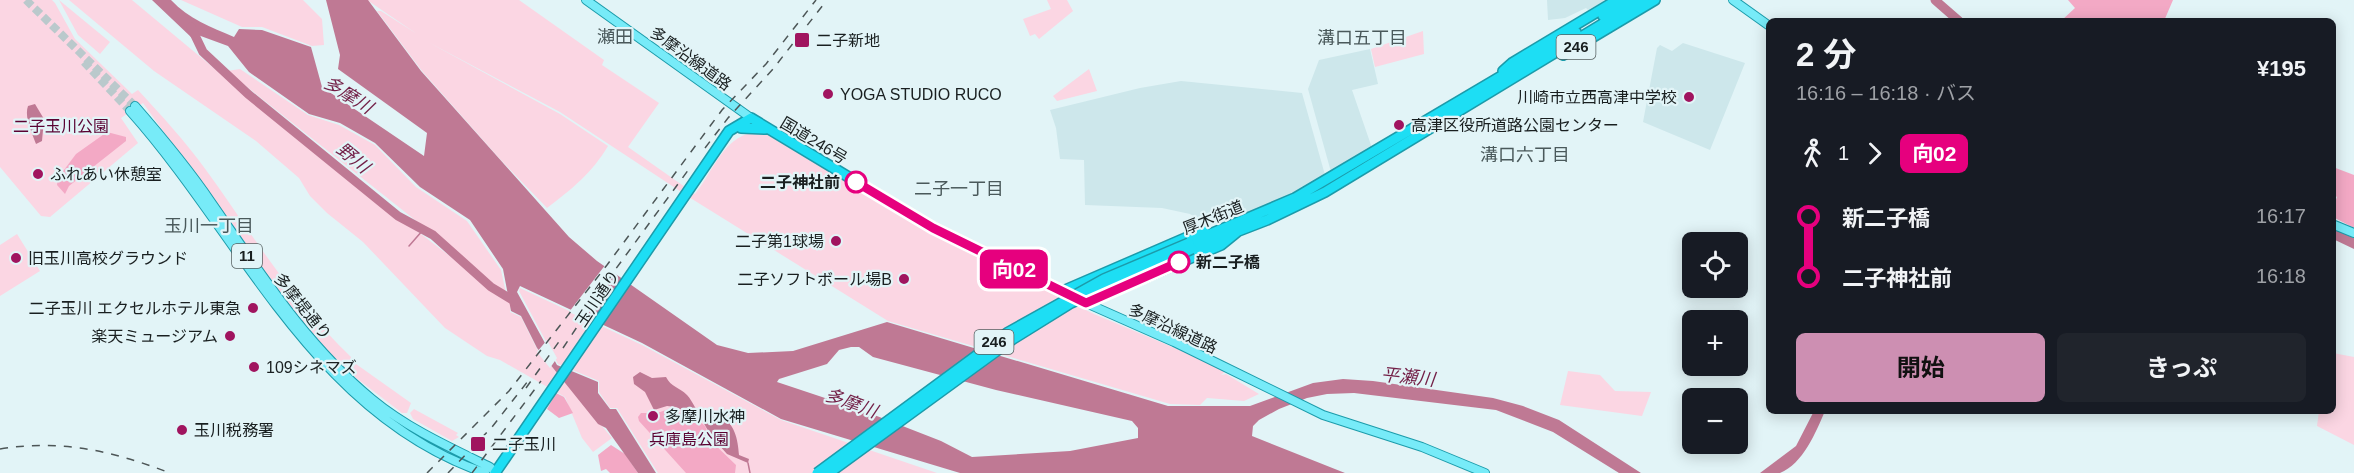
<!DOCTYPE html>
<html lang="ja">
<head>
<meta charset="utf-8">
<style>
	:root { --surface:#171b24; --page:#20242c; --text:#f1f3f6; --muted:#9ea1a6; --accent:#cd8fb2 }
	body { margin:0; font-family:Arial,"Noto Sans JP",sans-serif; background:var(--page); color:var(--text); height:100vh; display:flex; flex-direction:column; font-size:22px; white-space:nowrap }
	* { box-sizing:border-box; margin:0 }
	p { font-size:20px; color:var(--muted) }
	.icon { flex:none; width:33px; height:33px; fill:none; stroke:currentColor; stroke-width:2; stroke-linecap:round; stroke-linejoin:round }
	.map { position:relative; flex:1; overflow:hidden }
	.details { position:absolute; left:1766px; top:18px; width:570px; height:396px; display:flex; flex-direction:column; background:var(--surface); border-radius:9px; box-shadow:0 3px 15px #0003 }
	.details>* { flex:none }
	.badge { padding:0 12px; border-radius:9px; font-size:21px; line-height:39px }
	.tools { position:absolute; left:1682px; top:232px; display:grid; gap:12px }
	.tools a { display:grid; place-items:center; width:66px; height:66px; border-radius:9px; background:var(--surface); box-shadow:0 3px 15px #0003; font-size:30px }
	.map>.badge { position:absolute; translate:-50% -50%; box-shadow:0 0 0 3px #fff }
	.legs { display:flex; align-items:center; gap:9px; height:66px; padding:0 30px; font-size:20px }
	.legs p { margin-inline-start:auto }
	.summary { display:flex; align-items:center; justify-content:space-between; height:102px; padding:0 30px }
	h1 { font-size:33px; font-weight:700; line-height:45px }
	.action { display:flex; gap:12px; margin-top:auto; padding:12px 30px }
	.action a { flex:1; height:69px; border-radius:9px; background:var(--accent); color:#111; font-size:24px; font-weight:700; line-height:69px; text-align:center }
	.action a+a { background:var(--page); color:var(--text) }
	ul { padding:0 30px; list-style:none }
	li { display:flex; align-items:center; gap:21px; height:60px; font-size:22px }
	li i { display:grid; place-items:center; width:9px; height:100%; margin:0 8px; background:currentColor }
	li i::after { content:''; width:15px; height:15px; margin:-8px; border:4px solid; border-radius:50%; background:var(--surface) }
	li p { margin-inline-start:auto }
	li:first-child i { background:linear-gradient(#0000 50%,currentColor 0) }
	li:last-child i { background:linear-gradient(currentColor 50%,#0000 0) }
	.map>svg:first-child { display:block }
	.built { fill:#cde7eb }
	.green { fill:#fbd6e3 }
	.forest { fill:#f3a9c5 }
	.water { fill:#bf7994; fill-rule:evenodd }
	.pier { fill:#e2f4f7 }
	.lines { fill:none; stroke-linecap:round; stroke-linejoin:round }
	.stream { stroke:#bf7994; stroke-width:1.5 }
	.river { stroke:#bf7994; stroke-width:9 }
	.major-tunnel { stroke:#bac9cc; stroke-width:8; stroke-dasharray:8 4; stroke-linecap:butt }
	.major-casing { stroke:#1c9baa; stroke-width:10 }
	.highway-casing { stroke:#1c9baa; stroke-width:12 }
	.major { stroke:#77ebf8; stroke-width:8 }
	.highway { stroke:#1ddef4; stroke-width:9 }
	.rail { stroke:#4d5657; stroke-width:1.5; stroke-dasharray:8 8; stroke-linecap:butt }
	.highway-bridge-casing { stroke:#1c9baa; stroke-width:12; stroke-linecap:butt }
	.highway-bridge { stroke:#1ddef4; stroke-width:9 }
	.line-1-casing { stroke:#fff; stroke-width:14 }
	.line-1 { stroke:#e6007e; stroke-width:9 }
	.poi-dot { fill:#a0145f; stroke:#e2f4f7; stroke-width:2 }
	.stop-1-dot { fill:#fff; stroke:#e6007e; stroke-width:3 }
	.labels { text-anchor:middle; stroke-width:4.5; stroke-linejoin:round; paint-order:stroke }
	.shield { fill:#e2f4f7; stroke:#555f60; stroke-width:1.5 }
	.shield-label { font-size:15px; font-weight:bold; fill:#191f20 }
	.poi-label { font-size:16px; fill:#191f20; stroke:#e2f4f7; text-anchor:start }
	.street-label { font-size:16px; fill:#191f20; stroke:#e2f4f7 }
	.park-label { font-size:16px; fill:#5a0232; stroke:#e2f4f7 }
	.stop-label { font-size:16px; font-weight:bold; fill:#191f20; stroke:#e2f4f7; text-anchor:end }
	.neighbourhood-label { font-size:18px; fill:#4a595b; stroke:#e2f4f7 }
	.water-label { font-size:18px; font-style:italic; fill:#721e46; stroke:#e2f4f7 }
</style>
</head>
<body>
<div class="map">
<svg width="2354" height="473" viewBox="0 0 2354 473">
	<rect width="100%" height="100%" fill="#e2f4f7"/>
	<path class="built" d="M1547 0H1606L1588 10 1586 8 1565 18 1548 20Z
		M1683 43 1745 63 1710 150 1643 122 1657 48 1660 45 1672 51Z
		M1370 49 1378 84 1352 90 1372 148 1331 172 1308 89 1319 60Z
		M1181 81 1302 93 1325 175 1277 202 1225 221 1205 223 1190 214 1162 208 1085 205 1084 160 1060 159 1056 128 1050 110 1140 88Z"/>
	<path class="green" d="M0 0H52L55 3 75 39 132 94 138 90C162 116 185 141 206 170 253 235 293 302 351 357L348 365 344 367 340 364 305 329 143 103 121 118 138 143 50 217 41 216 0 167Z
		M59 0 110 42 100 54 78 35Z
		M69 0H132L323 159 511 303 510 312 521 317 537 349 612 438 593 452 582 438 565 397 500 360 487 356 445 328 363 242 327 213 310 196 299 178 256 141 154 71Z
		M181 0H303L322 19 324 45 312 46 262 27H242Z
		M367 0H519L604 60 602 65 659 103 628 147 695 194C716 168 723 134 761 131L926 229 980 258 1094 314 1227 370 1221 375 1226 374 1259 394 1244 401 1207 398 1200 405 1170 404 888 321 692 199 560 112 428 42 560 114 608 146C592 173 572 189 547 208L499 158 422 71 377 11H381L417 34Z
		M1047 0H1067L1073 11 1039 39 1035 34 1030 36 1023 19 1051 9Z
		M1423 31 1424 54 1375 67 1371 49Z
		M240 69 308 115 339 125 375 145 416 187 467 221 501 270 506 293 490 283 429 231 227 71Z
		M1089 69 1097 91 1057 101 1053 96Z
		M17 234 40 271 0 296V245Z
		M520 288 642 345 781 420 937 473H658L617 408H610L599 392V381L558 364 519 291Z
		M2333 353 2354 357V445L2317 426 2319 411H2332Z
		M356 364 411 403 407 413H402L351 374 349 370Z
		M1568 371 1600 375 1615 391 1651 392 1642 416 1560 405Z
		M414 409 458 433 456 435 459 437 452 441 413 419 410 413Z"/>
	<path class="forest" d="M2068 0H2173L2164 21H2061L2075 8Z
		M107 132 126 137V141L69 186 65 194 57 185 58 178 76 154Z
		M2333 167 2354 175V228L2333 217V208L2337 197 2333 194Z
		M556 393 564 397 573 413 559 418 547 409Z
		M669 409 698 420 705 426 712 442 736 465 735 473H686L639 421 638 417 641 413H657Z
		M611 445 625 454 638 473H610L606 469 601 471 598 455Z"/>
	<path class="water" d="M152 0H171C189 19 211 27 234 37L239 29 262 30 311 47 322 87 424 156 427 133 338 69 340 55 326 0H368L421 71 569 237 597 261 717 345 748 353 793 351 887 322 1168 406H1250L1313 383 1343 379 1373 381 1493 398 1523 406 1559 420 1641 473H1619L1553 432 1496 410 1354 393 1327 394 1307 398 1279 409 1259 420 1253 426 1252 436 1345 473H960L781 419 642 343 520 286 517 292 557 365 598 382V393L610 409H616L656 473H638L606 428 598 424 537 348 521 316 511 311 503 269 470 220 420 187 375 143 340 123 309 114 249 72 228 46 198 35 192 38ZM851 347H859L873 357 996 390 1132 421 1138 428V438L1070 451 972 457 941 441 864 411 777 382 779 379 827 364 839 350Z
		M35 104 44 119 42 141 36 144C32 133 24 117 28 106Z
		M2333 229 2354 238V249L2333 239Z
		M640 372 652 378 666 377C671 387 679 387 687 395 693 401 696 413 704 416 708 419 713 417 718 417 735 420 738 441 739 455L749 459 748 463 727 454 711 436 702 420 676 407 667 406 654 410 645 392 634 384 633 377Z
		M1814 411H1825C1816 432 1803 464 1780 473 1774 473 1766 473 1760 473L1796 446Z"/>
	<path class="pier" d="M606 264 617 271 584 319 569 312Z
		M547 340 557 358 550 368 537 352Z"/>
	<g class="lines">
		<path class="stream" d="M409 246 423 230
			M748 463 750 473"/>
		<path class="river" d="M1935 0 1959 21
			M191 27 203 52 248 94 398 216 433 235 491 287 516 302"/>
		<path class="major-tunnel" d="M26 0 135 106
			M84 62 130 111"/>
		<g class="major-casing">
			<path id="major" d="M586 0 751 118
				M1733 0 1768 25
				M135 106C162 137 188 168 211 202 260 272 305 344 372 399 407 428 449 447 490 467L496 473
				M130 111C242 236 313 414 485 473
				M2332 224 2354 233
				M1086 303 1174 342 1323 415 1422 447 1485 473"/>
		</g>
		<g class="highway-casing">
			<path id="highway" d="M1603 16 1629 0
				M1563 55 1655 0
				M1503 71 1512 63 1617 0
				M751 118 933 228 1086 303 1221 245 1237 232
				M741 128 765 129
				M1189 243 1295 198 1576 32
				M1192 249 1267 220 1325 192 1642 0
				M1063 291 1204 230
				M495 473 729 131 751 118"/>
		</g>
		<use href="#major" class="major"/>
		<use href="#highway" class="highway"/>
		<path class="rail" d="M705 148 728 118 773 69 827 0
			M563 348 615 270 689 169
			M526 388 563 336
			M0 449C61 439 113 451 170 473
			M427 473 509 391 607 265 722 110 766 64 816 0
			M448 473 492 427 528 381
			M472 473 541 381"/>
		<g class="highway-bridge-casing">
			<path id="highway-bridge" d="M817 473 1007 333 1104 279 1189 243
				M829 473 1013 339 1071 303 1192 249"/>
		</g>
		<use href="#highway-bridge" class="highway-bridge"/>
	</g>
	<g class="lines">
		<g class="line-1-casing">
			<path id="line-1" d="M856 182 933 228 1086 303 1179 262"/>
		</g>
		<use href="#line-1" class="line-1"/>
	</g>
	<g class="poi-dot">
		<rect x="794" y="32" width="16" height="16" rx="3"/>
		<circle cx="828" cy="94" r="6"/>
		<circle cx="1689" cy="97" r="6"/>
		<circle cx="1399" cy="125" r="6"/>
		<circle cx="38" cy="174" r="6"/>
		<circle cx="836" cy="241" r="6"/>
		<circle cx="16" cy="258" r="6"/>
		<circle cx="904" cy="279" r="6"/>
		<circle cx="253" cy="308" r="6"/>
		<circle cx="230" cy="336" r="6"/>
		<circle cx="254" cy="367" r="6"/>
		<circle cx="653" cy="416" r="6"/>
		<circle cx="182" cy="430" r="6"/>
		<rect x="470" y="436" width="16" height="16" rx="3"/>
	</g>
	<g class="stop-1-dot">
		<circle cx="856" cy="182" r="10"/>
		<circle cx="1179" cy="262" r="10"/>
	</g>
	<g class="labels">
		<g class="shield">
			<rect x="1556.5" y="35" width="39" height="24" rx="4.5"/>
			<rect x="232" y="244" width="30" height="24" rx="4.5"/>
			<rect x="974.5" y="330" width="39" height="24" rx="4.5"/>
		</g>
		<g class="shield-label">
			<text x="1576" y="52">246</text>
			<text x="247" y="261">11</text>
			<text x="994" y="347">246</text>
		</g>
		<g class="poi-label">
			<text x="816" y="46">二子新地</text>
			<text x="840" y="100">YOGA STUDIO RUCO</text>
			<text x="1677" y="103" text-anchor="end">川崎市立西高津中学校</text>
			<text x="1411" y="131">高津区役所道路公園センター</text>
			<text x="50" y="180">ふれあい休憩室</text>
			<text x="824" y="247" text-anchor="end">二子第1球場</text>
			<text x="28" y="264">旧玉川高校グラウンド</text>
			<text x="892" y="285" text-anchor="end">二子ソフトボール場B</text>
			<text x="241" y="314" text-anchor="end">二子玉川 エクセルホテル東急</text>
			<text x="218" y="342" text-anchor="end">楽天ミュージアム</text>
			<text x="266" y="373">109シネマズ</text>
			<text x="665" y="422">多摩川水神</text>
			<text x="194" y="436">玉川税務署</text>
			<text x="492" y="450">二子玉川</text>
		</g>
		<g class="street-label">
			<text transform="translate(691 58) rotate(36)" y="6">多摩沿線道路</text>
			<text transform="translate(814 140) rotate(31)" y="6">国道246号</text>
			<text transform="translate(1213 217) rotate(-22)" y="6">厚木街道</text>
			<text transform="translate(597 298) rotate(-56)" y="6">玉川通り</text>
			<text transform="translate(303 306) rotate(51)" y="6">多摩堤通り</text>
			<text transform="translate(1173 328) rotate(25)" y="6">多摩沿線道路</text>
		</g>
		<g class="park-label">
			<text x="61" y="132">二子玉川公園</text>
			<text x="689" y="445">兵庫島公園</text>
		</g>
		<g class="stop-label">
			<text x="840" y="188">二子神社前</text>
			<text x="1196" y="268" text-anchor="start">新二子橋</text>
		</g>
		<g class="neighbourhood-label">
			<text x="615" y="43">瀬田</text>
			<text x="1362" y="44">溝口五丁目</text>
			<text x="1525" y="161">溝口六丁目</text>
			<text x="959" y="195">二子一丁目</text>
			<text x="209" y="232">玉川一丁目</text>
		</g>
		<g class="water-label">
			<text transform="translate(348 95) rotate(32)" y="6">多摩川</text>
			<text transform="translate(353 158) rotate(39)" y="6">野川</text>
			<text transform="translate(1408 377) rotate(6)" y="6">平瀬川</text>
			<text transform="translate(851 403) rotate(20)" y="6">多摩川</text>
		</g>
	</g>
</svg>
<div class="tools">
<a><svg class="icon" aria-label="locate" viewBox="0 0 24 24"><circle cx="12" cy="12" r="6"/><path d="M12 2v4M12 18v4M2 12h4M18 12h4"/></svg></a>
<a>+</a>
<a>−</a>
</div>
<b class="badge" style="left:1014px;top:269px;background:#e6007e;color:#fff">向02</b>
<section class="details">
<div class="summary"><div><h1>2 分</h1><p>16:16 – 16:18 · バス</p></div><b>¥195</b></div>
<div class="legs"><svg class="icon" aria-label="walk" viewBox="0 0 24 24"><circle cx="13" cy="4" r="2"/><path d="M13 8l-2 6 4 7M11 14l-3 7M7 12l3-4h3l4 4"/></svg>1<svg class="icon" aria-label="forward" viewBox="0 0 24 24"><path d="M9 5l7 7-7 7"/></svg><b class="badge" style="background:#e6007e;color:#fff">向02</b></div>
<ul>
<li><i style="color:#e6007e"></i><b>新二子橋</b><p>16:17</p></li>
<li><i style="color:#e6007e"></i><b>二子神社前</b><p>16:18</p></li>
</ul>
<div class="action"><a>開始</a><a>きっぷ</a></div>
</section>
</div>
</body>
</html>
